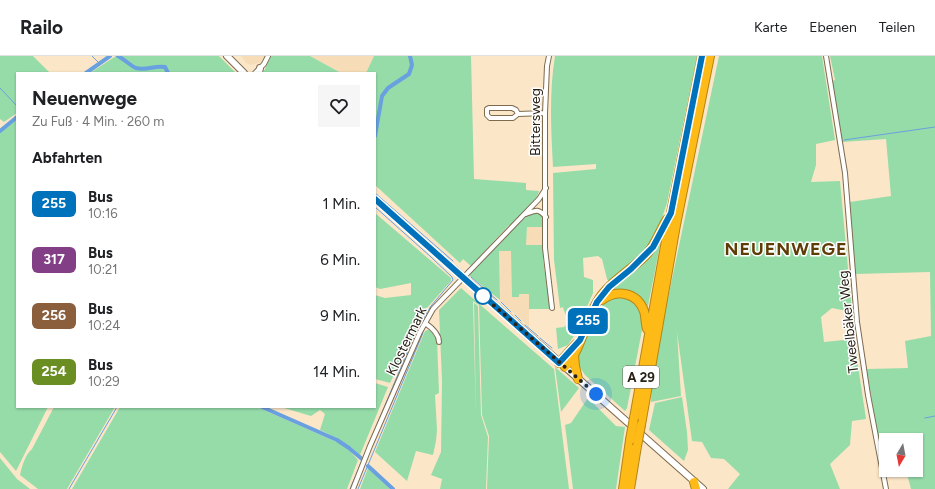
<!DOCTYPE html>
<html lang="de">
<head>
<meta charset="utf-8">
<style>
	:root { --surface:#fff; --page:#f6f6f6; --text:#202124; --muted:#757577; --line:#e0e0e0 }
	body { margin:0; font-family:Figtree,sans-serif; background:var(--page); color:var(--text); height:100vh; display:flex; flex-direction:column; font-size:15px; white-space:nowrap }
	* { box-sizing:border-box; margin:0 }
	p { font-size:13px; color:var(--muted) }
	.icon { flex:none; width:22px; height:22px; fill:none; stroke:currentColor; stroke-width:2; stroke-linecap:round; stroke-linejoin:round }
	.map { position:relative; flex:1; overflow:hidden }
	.sheet { position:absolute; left:16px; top:16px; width:360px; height:336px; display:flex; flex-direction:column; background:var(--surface); border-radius:0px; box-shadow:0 1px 3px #0004 }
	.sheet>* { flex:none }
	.badge { padding:0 8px; border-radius:6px; font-size:14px; line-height:26px }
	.needle { width:26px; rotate:190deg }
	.controls { position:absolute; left:879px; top:377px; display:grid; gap:8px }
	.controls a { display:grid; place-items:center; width:44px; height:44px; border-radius:0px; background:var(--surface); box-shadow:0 1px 3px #0004; font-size:20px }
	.you { position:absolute; width:20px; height:20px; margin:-10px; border:3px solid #fff; border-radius:50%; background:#1a73e8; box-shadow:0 0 0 6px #1a73e833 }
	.map>.badge { position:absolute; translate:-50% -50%; box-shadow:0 0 0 2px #fff }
	h2 { padding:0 16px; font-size:15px; line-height:36px }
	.round { display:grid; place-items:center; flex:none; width:42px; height:42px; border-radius:0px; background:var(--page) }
	.headline { display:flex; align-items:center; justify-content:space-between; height:68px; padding:0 16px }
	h1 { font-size:19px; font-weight:700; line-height:30px }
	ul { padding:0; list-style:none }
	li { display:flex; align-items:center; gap:12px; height:56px; padding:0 16px }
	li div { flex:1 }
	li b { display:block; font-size:15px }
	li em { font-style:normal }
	li .badge { min-width:44px; font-weight:700; text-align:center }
	header { display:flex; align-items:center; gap:24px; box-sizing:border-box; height:56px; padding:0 20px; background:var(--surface); border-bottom:1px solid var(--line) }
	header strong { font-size:19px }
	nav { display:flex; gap:22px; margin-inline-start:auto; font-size:14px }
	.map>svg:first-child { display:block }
	.built { fill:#f6ddb8 }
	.green { fill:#96dca9; fill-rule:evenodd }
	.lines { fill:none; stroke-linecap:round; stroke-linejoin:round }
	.stream { stroke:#69a0e0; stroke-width:1 }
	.canal { stroke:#69a0e0; stroke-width:4 }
	.minor-casing { stroke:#7d6b50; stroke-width:6 }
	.secondary-casing { stroke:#7d6b50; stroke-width:8 }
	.motorway-casing { stroke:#b38516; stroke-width:10 }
	.minor { stroke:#fff; stroke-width:4 }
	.secondary { stroke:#fff; stroke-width:6 }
	.motorway { stroke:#feba16; stroke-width:8 }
	.motorway-bridge-casing { stroke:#b38516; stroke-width:10; stroke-linecap:butt }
	.motorway-bridge { stroke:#feba16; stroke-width:8 }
	.line-casing { stroke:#fff; stroke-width:9 }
	.line { stroke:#0072bc; stroke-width:6 }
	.walk { stroke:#292217; stroke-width:4; stroke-dasharray:0 7.2 }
	.stop-dot { fill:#fff; stroke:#0072bc; stroke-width:2 }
	.labels { text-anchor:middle; stroke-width:3; stroke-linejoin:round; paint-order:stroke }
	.shield { fill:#fff; stroke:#69645d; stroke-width:1 }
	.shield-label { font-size:13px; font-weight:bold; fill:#292217 }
	.street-label { font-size:14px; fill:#292217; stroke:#fff }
	.district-label { font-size:18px; font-weight:bold; letter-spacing:1px; fill:#5f3c06; stroke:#fff }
</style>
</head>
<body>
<header>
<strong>Railo</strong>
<nav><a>Karte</a><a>Ebenen</a><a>Teilen</a></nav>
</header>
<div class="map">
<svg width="935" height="433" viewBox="0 0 935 433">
	<rect width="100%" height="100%" fill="#fbe6c8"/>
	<path class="built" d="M241 0H271L269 4 251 9 246 7Z
		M310 0H374L366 17H341Z
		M527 170 543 171 542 190 526 189Z
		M512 194 519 238H529V271L500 244 499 195Z"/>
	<path class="green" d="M0 0H33L50 17H17V57L4 66 0 63Z
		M116 0H219L236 17H90Z
		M271 0H310L341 17H263Z
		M374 0H471L474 123 526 127V134L539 135 536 143 511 169H509L471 210 463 203 460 207 375 129V17H366Z
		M555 0H697L667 147 655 183 637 203 610 227 607 223 602 203 598 200 583 202 584 221 593 224V237L575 278 568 289 558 293 556 272 564 271 568 267C568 261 564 257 563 251L560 252 554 204 553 117 596 113V108L553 111C551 74 549 36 555 0Z
		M719 0H822L835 84 816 88V109L811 126 840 125 852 256 832 252 821 261 824 286 854 283 866 363 852 365 850 389 830 408 840 433H728L740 418 724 403 711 402 702 386 692 385 677 276 681 340 651 346 652 318Z
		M830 0H935V433H911L906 414H916V384H886V409H883L875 366 867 313 908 312 905 285 931 280 930 216 855 218 850 146 891 140 886 83 842 86 832 25 835 24Z
		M17 63V351H48L16 415 0 396V76Z
		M534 156 541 158 544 161 543 203 550 253H529V238H519V241H512L511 195H499L500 244 470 220V217L523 163ZM527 171H543L542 189H526Z
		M375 157 451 222V225L426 253 390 327 375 323V239L385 242 411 239V227L380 233 375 231Z
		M662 179 647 255C645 251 643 245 640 241 632 231 618 233 607 236Z
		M461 232 554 313 569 433H487L489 380 482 359 479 249 473 245 476 360 474 247 478 250 481 359 488 381 486 433H440L442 423 431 419 434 412 441 396 442 325 439 254Z
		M613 242C625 242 636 244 641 256 643 260 642 266 643 269L627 352 625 355 585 319 577 307V300L594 260 604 247Z
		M430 273 437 282 439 337 435 339 437 374 436 385 433 399 416 395 407 425 375 396 425 275Z
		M555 311 579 332 561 356Z
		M375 327 388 331 360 399C348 387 335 381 320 374L325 358 320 354 311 360 284 352V351H375Z
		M682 341 687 376 688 394 684 405 649 374 655 347Z
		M588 342 616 370 625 371 616 433H573L565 369 571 367Z
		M54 351H115L67 433H38L20 419C22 410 25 399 32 393Z
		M120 351H257L339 387 349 394 358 404 347 433H72Z
		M0 402 17 423 30 433H0Z
		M368 412 390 433H360Z"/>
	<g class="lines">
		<path class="stream" d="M92 0 100 8
			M0 32 17 50
			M844 84 935 71
			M375 137 453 205
			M471 221 497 244
			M501 246 511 256
			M515 259 521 265
			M525 269 538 280
			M540 282 552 292
			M925 362 935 360
			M69 433 117 351
			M350 433 409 292 423 263 431 250 453 224 452 221 431 201 375 151
			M358 433 423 277"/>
		<path class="canal" d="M118 0C124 3 132 11 136 12 146 15 155 9 165 11L168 17
			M86 17 110 0
			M0 75 17 61
			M375 80 382 40 388 32 409 18 412 9 410 0
			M262 351 337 384 349 392 362 403
			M368 410 393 433"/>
		<g class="minor-casing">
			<path id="minor" d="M549 0 547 10 545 57V192L552 252
				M826 0 845 117 857 266 868 339 886 433
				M255 17 264 8 268 0
				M518 58 516 54 512 52H489L487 53V59L490 62H513L518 58 545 57
				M526 158C536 154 538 152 546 161
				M425 267C431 271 439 277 439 286
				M353 433 370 390 420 276 433 253 539 143 546 132"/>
		</g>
		<g class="secondary-casing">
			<path id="secondary" d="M227 0 244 17
				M259 17 260 12
				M375 143 703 433"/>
		</g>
		<g class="motorway-casing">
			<path id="motorway" d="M602 244C617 233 637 236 644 255 646 261 645 267 647 273
				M574 299 575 310 578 323
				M559 307 576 288
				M565 311C581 295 585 266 597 246 608 227 630 215 645 200 656 189 659 176 667 163
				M634 362 671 157 702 0
				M641 369 676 169 710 0
				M694 426 696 433
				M623 433 630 384
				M630 433 637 390"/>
		</g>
		<use href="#minor" class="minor"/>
		<use href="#secondary" class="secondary"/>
		<use href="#motorway" class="motorway"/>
		<g class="motorway-bridge-casing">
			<path id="motorway-bridge" d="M630 384 634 362
				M637 390 641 369"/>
		</g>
		<use href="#motorway-bridge" class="motorway-bridge"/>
	</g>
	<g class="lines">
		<g class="line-casing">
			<path id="line" d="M375 143 559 307 580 284 597 246 609 231 631 213 653 191 671 157 702 0"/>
		</g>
		<use href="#line" class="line"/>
		<path class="walk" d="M483 240 596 338"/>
	</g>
	<circle class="stop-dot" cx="483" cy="240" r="8"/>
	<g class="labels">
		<rect class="shield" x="623" y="310" width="36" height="22" rx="3"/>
		<g class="shield-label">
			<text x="641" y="326">A 29</text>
		</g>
		<g class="street-label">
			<text transform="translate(535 66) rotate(-90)" y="5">Bittersweg</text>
			<text transform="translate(848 266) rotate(-96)" y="5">Tweelbäker Weg</text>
			<text transform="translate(406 285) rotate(-64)" y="5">Klostermark</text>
		</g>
		<g class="district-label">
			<text x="786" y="199">NEUENWEGE</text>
		</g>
	</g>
</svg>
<div class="controls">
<a><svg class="needle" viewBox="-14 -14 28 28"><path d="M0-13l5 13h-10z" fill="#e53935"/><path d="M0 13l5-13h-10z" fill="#757577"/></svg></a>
</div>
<div class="you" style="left:596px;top:338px"></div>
<b class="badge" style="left:588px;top:265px;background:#0072bc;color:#fff">255</b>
<section class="sheet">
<div class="headline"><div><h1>Neuenwege</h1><p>Zu Fuß · 4 Min. · 260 m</p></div><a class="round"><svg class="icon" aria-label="heart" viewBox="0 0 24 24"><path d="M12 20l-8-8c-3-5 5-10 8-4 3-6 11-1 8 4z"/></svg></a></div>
<h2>Abfahrten</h2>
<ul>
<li><span class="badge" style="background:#0072bc;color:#fff">255</span><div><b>Bus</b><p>10:16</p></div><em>1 Min.</em></li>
<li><span class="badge" style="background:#833f85;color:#fff">317</span><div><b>Bus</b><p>10:21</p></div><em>6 Min.</em></li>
<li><span class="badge" style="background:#8b5e3c;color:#fff">256</span><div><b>Bus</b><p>10:24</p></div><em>9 Min.</em></li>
<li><span class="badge" style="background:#6b8e23;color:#fff">254</span><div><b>Bus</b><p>10:29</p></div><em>14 Min.</em></li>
</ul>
</section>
</div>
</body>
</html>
